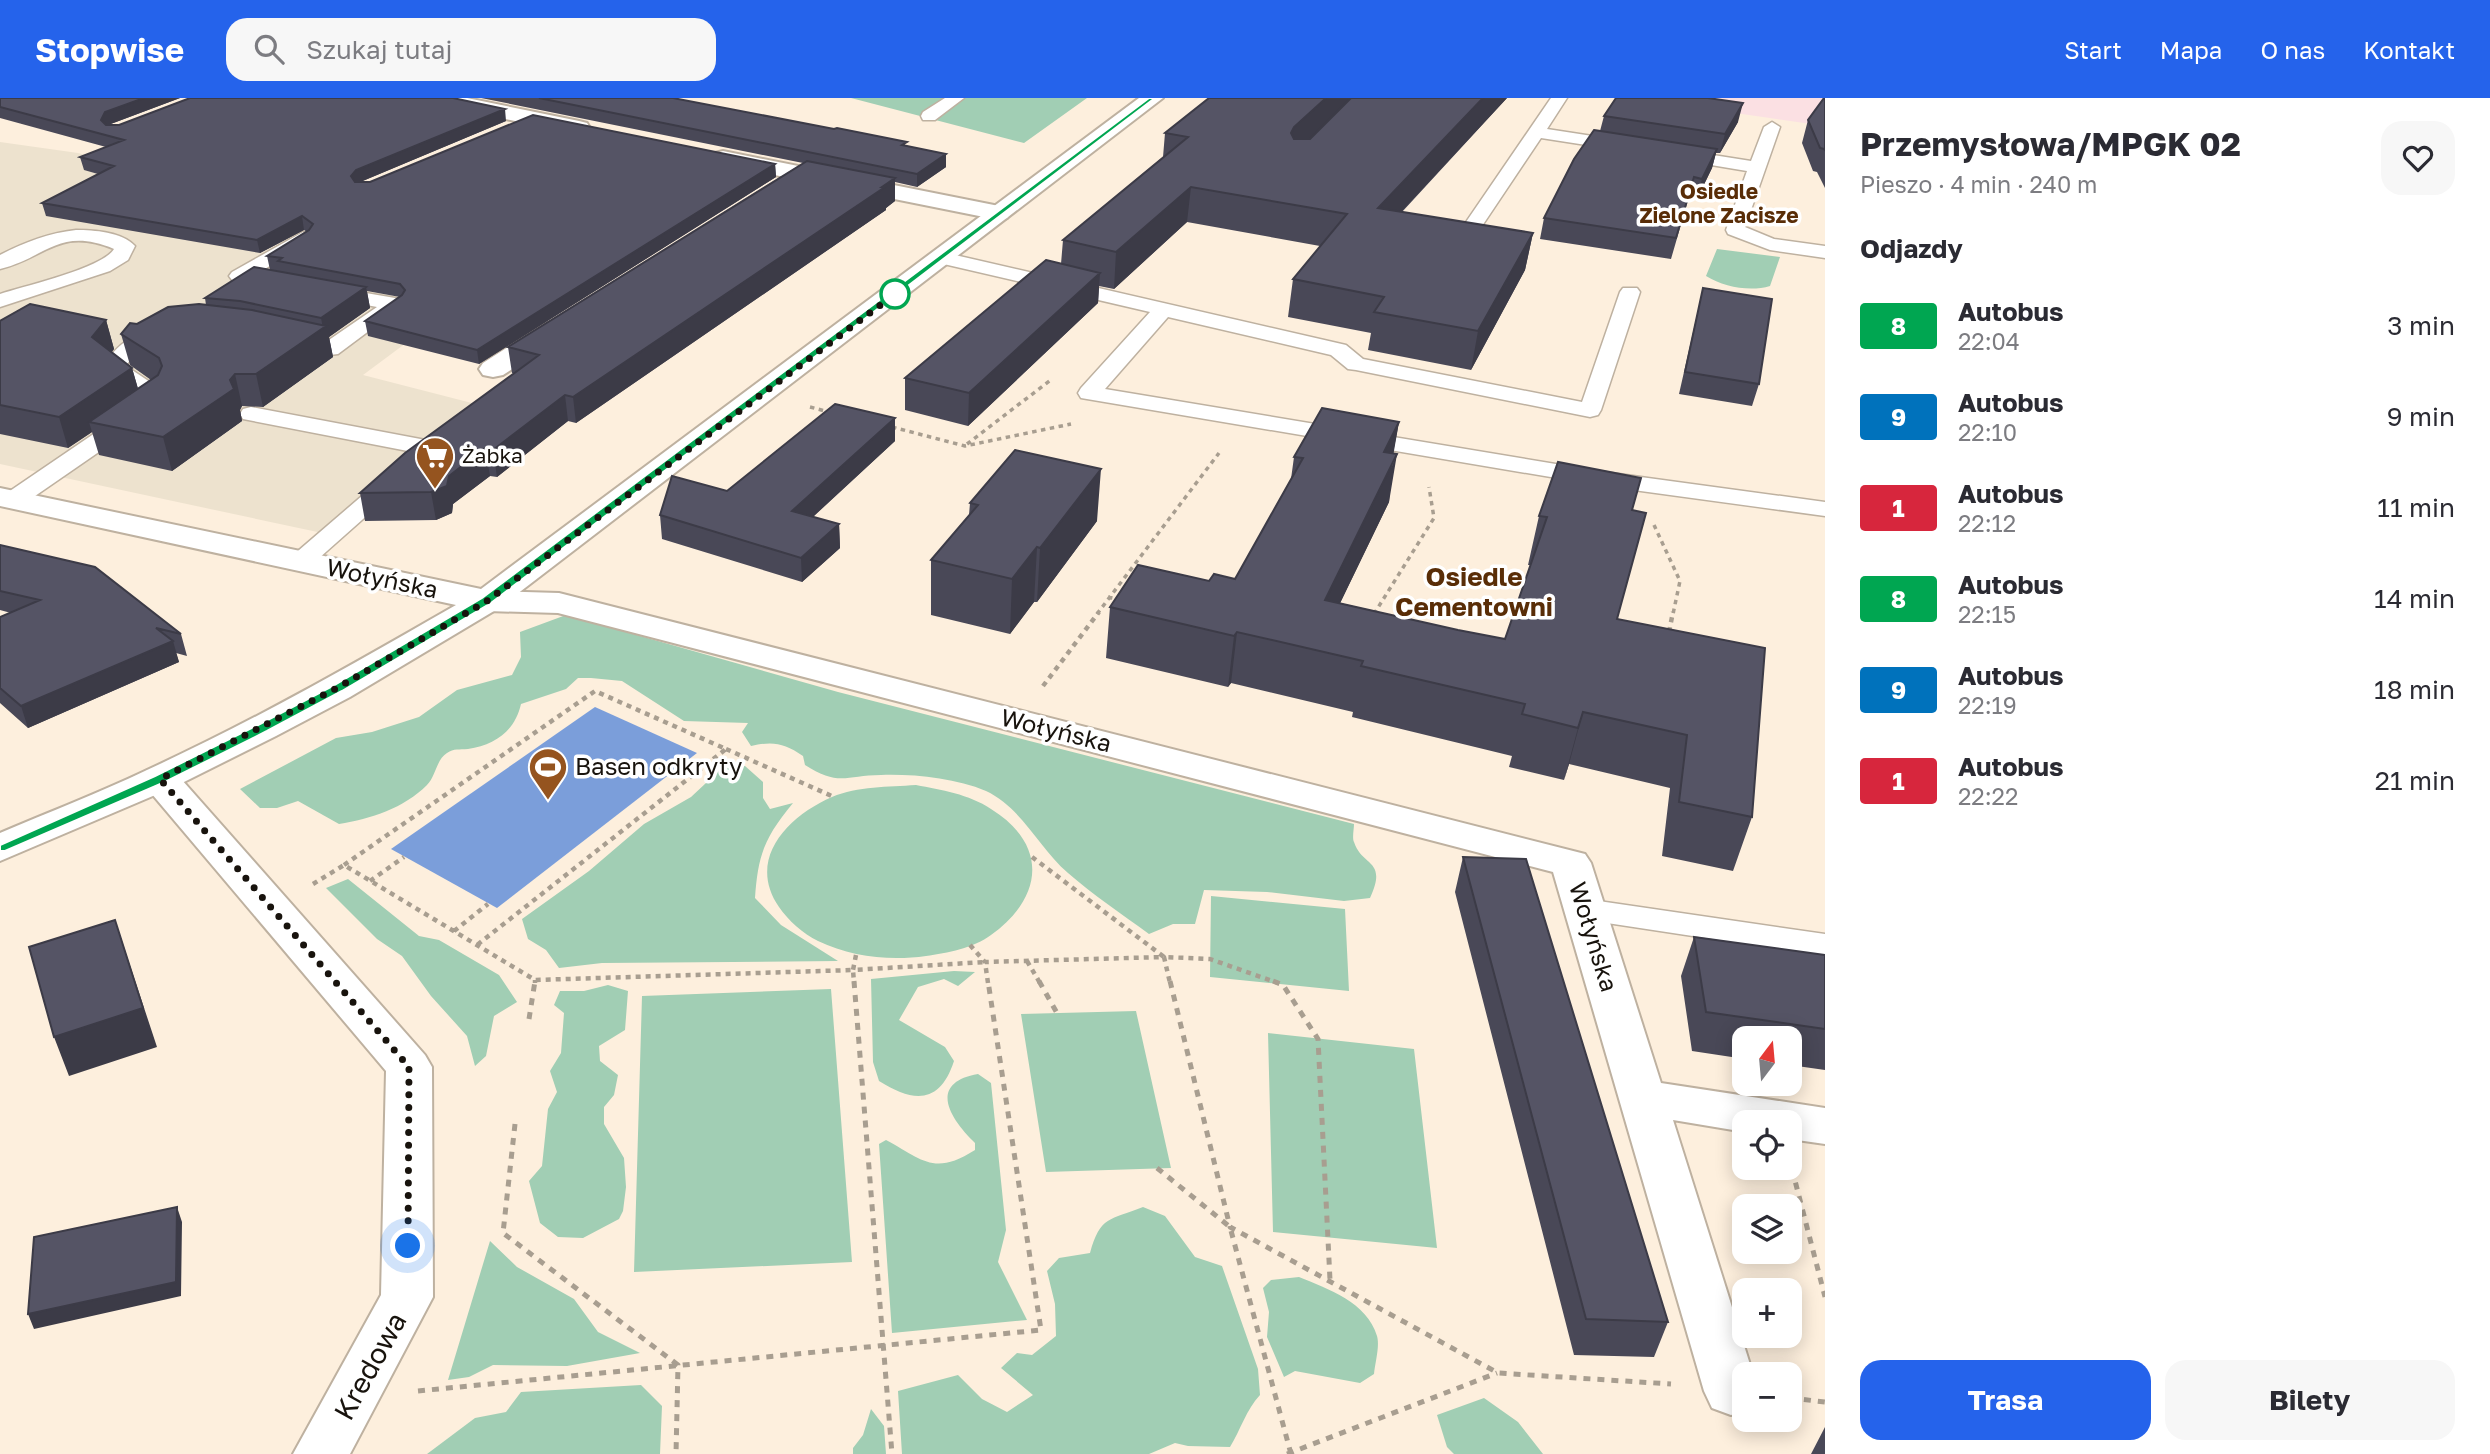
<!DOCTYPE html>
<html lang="pl">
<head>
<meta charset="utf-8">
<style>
	:root { --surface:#fff; --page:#f7f7f7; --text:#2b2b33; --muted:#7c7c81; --accent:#2563eb }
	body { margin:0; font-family:"Golos Text",sans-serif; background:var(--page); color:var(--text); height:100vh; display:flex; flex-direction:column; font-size:26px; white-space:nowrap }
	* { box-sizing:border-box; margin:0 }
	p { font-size:23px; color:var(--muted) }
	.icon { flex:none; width:38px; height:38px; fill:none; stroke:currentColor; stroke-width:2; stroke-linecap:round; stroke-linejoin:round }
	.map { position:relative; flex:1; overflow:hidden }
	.details { display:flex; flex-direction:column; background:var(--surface); width:665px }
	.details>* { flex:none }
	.badge { padding:0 14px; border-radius:5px; font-size:24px; line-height:46px }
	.needle { width:46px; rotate:16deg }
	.controls { position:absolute; left:1732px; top:928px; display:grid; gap:14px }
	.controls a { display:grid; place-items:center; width:70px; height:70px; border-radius:14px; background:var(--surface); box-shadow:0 4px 18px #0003; font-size:35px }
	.you { position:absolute; width:35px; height:35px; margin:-18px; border:5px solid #fff; border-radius:50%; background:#1a73e8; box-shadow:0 0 0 10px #1a73e833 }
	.map>.badge { position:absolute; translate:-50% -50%; box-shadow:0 0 0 4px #fff }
	h2 { padding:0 35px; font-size:26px; line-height:63px }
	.round { display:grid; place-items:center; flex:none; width:74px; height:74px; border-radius:21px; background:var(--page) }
	.overview { display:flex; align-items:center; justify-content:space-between; height:119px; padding:0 35px }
	h1 { font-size:33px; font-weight:700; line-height:52px }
	.primary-button { display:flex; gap:14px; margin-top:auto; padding:14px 35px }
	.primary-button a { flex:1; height:80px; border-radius:21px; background:var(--accent); color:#fff; font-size:28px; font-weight:700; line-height:80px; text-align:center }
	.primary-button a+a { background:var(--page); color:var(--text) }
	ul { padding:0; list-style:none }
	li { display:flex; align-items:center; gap:21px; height:91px; padding:0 35px }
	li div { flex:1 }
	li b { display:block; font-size:26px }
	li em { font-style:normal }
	li .badge { min-width:77px; font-weight:700; text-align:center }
	header { display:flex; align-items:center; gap:42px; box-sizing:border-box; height:98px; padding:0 35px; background:var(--accent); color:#fff }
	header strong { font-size:33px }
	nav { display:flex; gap:38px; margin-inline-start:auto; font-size:24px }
	.search { width:490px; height:63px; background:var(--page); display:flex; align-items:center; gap:18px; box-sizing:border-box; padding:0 24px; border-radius:21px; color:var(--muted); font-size:26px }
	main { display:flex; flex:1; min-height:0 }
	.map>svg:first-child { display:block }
	.commercial { fill:#ede2ce }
	.industrial { fill:#fbe0e3 }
	.green { fill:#a1ceb4 }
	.water { fill:#7b9eda }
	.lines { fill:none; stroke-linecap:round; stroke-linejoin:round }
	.lane-casing { stroke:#beb1a0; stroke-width:3 }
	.street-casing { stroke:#beb1a0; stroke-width:4 }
	.secondary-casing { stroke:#beb1a0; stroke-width:4 }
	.path-far2 { stroke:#a89e90; stroke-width:3.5; stroke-dasharray:4.5 4.5; stroke-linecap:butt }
	.path-far1 { stroke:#a89e90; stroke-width:4.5; stroke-dasharray:5 5; stroke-linecap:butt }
	.path { stroke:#a89e90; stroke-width:5; stroke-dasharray:7 7; stroke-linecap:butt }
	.lane { fill:#fff; fill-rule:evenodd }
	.street { fill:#fff; fill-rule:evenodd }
	.secondary { fill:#fff; fill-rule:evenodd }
	.wall { fill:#494857 }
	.shaded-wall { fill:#3c3b47 }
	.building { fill:#555465; stroke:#3c3b47; stroke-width:2 }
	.line { fill:#00a651; stroke:#fff; stroke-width:2 }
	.walk { stroke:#18130d; stroke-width:7; stroke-dasharray:0 12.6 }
	.stop-dot { fill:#fff; stroke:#00a651; stroke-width:3.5 }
	.labels { text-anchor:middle; stroke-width:7; stroke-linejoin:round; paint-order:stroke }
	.far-neighbourhood-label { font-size:21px; font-weight:bold; fill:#592d07; stroke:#fff }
	.far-poi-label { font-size:21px; fill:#18130d; stroke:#fff; text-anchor:start }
	.street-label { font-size:24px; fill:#18130d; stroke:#fff }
	.poi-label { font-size:24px; fill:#18130d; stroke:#fff; text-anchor:start }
	.neighbourhood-label { font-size:26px; font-weight:bold; fill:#592d07; stroke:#fff }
	.near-street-label { font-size:28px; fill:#18130d; stroke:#fff }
</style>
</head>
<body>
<header>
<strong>Stopwise</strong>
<div class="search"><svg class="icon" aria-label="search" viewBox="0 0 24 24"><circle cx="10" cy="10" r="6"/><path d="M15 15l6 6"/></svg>Szukaj tutaj</div>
<nav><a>Start</a><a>Mapa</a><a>O nas</a><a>Kontakt</a></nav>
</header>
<main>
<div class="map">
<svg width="1825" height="1356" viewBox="0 0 1825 1356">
	<rect width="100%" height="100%" fill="#fdefdd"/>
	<path class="commercial" d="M0 44 78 55 347 132 507 170 363 277 499 312 341 439 0 366Z"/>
	<path class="industrial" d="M1632 0H1825V28Z"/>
	<path class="green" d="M851 0H1087L1024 45Z
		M1717 151 1780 159 1770 188C1750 194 1724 189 1706 178Z
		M566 517 838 594 1354 726C1354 731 1352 740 1354 744 1362 769 1388 761 1370 800L1344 803 1267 794 1204 792 1195 826H1173L1149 836C1122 816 1093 797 1068 775 1039 750 1022 710 986 693 955 680 914 676 881 677 846 677 839 689 805 667L803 658C784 645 773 643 751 648L742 634 748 625 684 623 622 583 591 580H578L566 591 521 606C515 633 495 647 468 651 459 652 454 650 447 655 436 662 436 678 427 687 404 710 371 721 339 726L298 703 277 710H260L240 691 336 640 372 634 419 619 457 592 512 577 521 559 520 534Z
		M745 668 763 684V700L770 711 793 705C765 739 758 756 755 800L781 827 838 863 602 865 559 870 546 852 528 841 522 821 589 773 644 726 691 699 721 671Z
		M916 687C941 692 969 696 991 711 1049 747 1043 800 991 837 974 850 947 855 926 858 890 863 851 859 818 843 803 836 788 822 779 809 746 761 788 718 832 699 858 688 888 689 916 687Z
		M348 781 419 838 439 842 499 877 517 904 494 918 486 958 475 968 467 938 431 898 402 858 377 841 326 790Z
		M1211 798 1345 811 1349 893 1210 879Z
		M954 873 975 874 958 888 944 881 918 889 899 922 945 949 954 963C940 1006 914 1005 879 983L873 964 871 881Z
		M608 887 628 893 625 932 599 948 600 963 618 977 614 997 604 1009V1026L624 1060 626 1089 623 1113 619 1121 583 1140 558 1139 540 1125 529 1083 542 1068 548 1011 557 994 550 973 561 955 564 915 554 907 560 893H584Z
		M831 891 852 1164 634 1174 642 898Z
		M1136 913 1171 1070 1046 1074 1021 916Z
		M1268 935 1414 951 1437 1150 1273 1134Z
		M978 976 991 985 1006 1132 998 1164 1027 1222 892 1235 879 1046 886 1042C923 1062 934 1078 975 1052V1045C950 1021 927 985 978 976Z
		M1143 1109 1165 1118 1195 1159 1222 1168 1258 1271 1260 1297C1246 1312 1241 1331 1230 1349L1188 1348 1175 1345 1149 1356H902L898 1293 958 1277 982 1301 1007 1314 1033 1297 1001 1270 1017 1255 1032 1257 1056 1238 1055 1206 1047 1173 1059 1160 1090 1155C1100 1118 1110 1122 1143 1109Z
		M490 1143 517 1169 574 1201 598 1234 640 1255 567 1268 493 1267 469 1279 448 1282Z
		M1299 1179C1328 1191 1367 1204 1377 1238 1380 1248 1375 1265 1374 1276L1360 1285 1295 1273 1284 1279 1267 1239 1269 1214 1263 1190 1271 1182Z
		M641 1287 662 1308 660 1356H427L475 1320 506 1314 521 1294Z
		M1484 1300 1518 1324 1543 1356H1454L1447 1349 1437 1317Z
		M871 1311 884 1328 886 1356H853V1350L863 1337Z"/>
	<path class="water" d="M595 609 697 655 497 810 391 751Z"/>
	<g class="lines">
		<g class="lane-casing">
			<path id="lane" d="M945 0H964L935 22H923L921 18 923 14Z
				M1551 0H1567L1547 31 1625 43 1634 48 1625 53 1541 40 1482 128H1468L1466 124Z
				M1772 24 1780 29 1745 129 1774 141 1825 148V160L1770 152 1728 136 1726 132 1747 73 1675 61 1666 56 1675 51 1751 63 1764 29Z
				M76 132C94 132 122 134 135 148L128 162 110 173 0 209V196C24 188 103 170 114 151 59 128 46 160 0 171V157C25 144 49 135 76 132Z
				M303 134 313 140 310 144 258 175 286 181 289 185 286 189C270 193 248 186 232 182L229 178 232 174Z
				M942 154 1346 247 1363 261 1582 304 1620 194 1623 190H1637L1640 194 1601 312 1598 317 1590 319 1356 272 1348 271 1331 257 1168 219 1105 291 1604 374 1825 404V418L1604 388 1081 300 1078 295 1081 290 1150 214 935 164 932 160 935 156Z
				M331 189 395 200 402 202 405 206 338 256 330 257 286 248 282 244 286 240 293 238 326 244 377 209 324 199 321 195 324 191Z
				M162 228 169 230 172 234C162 248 139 246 126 268L165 294 168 299 164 309 22 407 13 409 4 407 1 402 4 397 145 301 103 269C117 245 136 234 162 228Z
				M251 309 431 343 439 345 443 350 309 469 300 472 291 469 287 464 291 459 413 354 243 321 240 316 243 311Z
				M1585 801 1825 836V858L1574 820 1569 812 1574 804Z"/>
		</g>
		<g class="street-casing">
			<path id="street" d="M426 0H467L579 23 587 25 590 30 587 35 579 37 437 6 430 4Z
				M723 53 999 108 1007 110 1011 115 1007 120 999 122 715 65 712 60 715 55Z
				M554 224 564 226 567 232 564 238 503 277 493 279 483 277 479 271 483 265 544 226Z
				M487 493 559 495 1585 756 1591 765 1661 985 1825 1010V1046L1790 1041V1024H1745V1034L1673 1022 1753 1276H1745V1312L1731 1317 1712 1310 1704 1293 1553 774 558 515 487 513 475 510 470 503 475 496Z
				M160 669 174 673 425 957 432 969 433 1199 350 1356H293L381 1197 386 973 146 689 141 681 146 673Z"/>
		</g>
		<g class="secondary-casing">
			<path id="secondary" d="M1139 0H1163L499 510 350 599 276 638 174 689 0 763V735C49 714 99 695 147 672 254 623 355 565 456 507L0 408V390L481 491Z"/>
		</g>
		<path class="path-far2" d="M810 309 829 314
			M892 329 965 348 1071 326
			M967 346 1052 281
			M1654 427 1680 483 1673 516
			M1108 499 1121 502
			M1097 516 1219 355
			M1374 516 1434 420 1429 389"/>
		<path class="path-far1" d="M1669 534 1673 514
			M1043 588 1099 514
			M726 651 834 699
			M1032 759 1164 859 1210 861 1278 885
			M344 767 595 593 726 651 477 847
			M370 783 404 759
			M313 786 344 767 535 882 853 872 854 885
			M454 833 488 806
			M970 847 984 863
			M856 857 853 872 985 864
			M1027 863 1040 885
			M535 885V882
			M988 885 985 864 1164 859 1170 885"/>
		<path class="path" d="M854 883 892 1356
			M1039 883 1057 915
			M1170 883 1230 1129 1498 1275 1671 1286
			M1273 883 1283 887 1318 941 1330 1182
			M529 921 535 883
			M515 1026 503 1135 678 1267 676 1356
			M1157 1070 1230 1129 1291 1356
			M1792 1071 1825 1199
			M418 1293 1041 1232 988 883
			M1790 1300 1825 1304
			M1287 1356 1497 1275"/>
		<use href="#lane" class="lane"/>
		<use href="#street" class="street"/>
		<use href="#secondary" class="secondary"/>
	</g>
	<path class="wall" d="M0 0H180L108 27 506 23 360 84H370L775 66 776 79 479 266 368 238 365 223 400 199 367 193 370 210 329 239 333 259 263 309 242 308 240 312 242 323 172 373 99 357 92 334 68 350 0 336V223L106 222 114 251 111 255 132 270 138 291 151 282 130 267 121 236 137 226 206 207 205 200 270 172 267 158 307 134 304 132 260 155 46 118 42 105 98 76 84 72 80 59 106 49 0 20Z
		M481 0H673L907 48 946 69 917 89 895 84V103L886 110V112L576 325 568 323 497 379 490 378 453 406 452 415 436 422 365 423 360 395 514 275H512L508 249 803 65Z
		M1507 0 1402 114 1533 135 1525 172 1471 272 1368 252 1371 235 1288 219 1293 181 1320 148 1187 124 1114 191 1099 188 1098 205 968 328 905 312V280L1061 166 1063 142 1163 59 1165 35Z
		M1825 0V90L1817 74 1813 73 1802 45 1808 22Z
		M1604 18 1738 24 1720 55H1716L1712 70 1697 101 1689 99 1671 161 1540 141 1544 120 1600 33Z
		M1703 190 1759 286 1752 308 1679 296Z
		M895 320V343L813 419 839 426 840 450 802 484 662 441 660 417 727 393Z
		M1399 324 1393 355 1389 404 1340 505 1458 532 1505 541 1531 467H1528L1539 418 1633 413 1617 521 1752 719 1733 773 1662 758 1670 690 1569 666 1564 682 1509 669 1512 658 1352 619 1353 614 1231 585 1228 589 1106 560 1110 509 1209 483 1235 481 1291 381 1294 359Z
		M970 405 1097 423 1037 504H1034L1010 536 931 517V462L969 417Z
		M0 447 181 536 187 558 176 555 179 564 28 630 0 605V519L11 515 0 512Z
		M1463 759 1668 1224 1654 1259 1574 1257 1455 794Z
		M1694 839 1825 857V972L1790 967V940H1745V961L1692 953 1681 878Z
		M1825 1329V1356H1811Z"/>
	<path class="shaded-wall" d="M144 0H180L108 27 105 34 101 22 105 14Z
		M1326 0H1355L1290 63 1291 35 1294 29Z
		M1483 0H1507L1372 145 1378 110Z
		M1743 5 1738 24 1720 55 1725 36Z
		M505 11 506 23 358 85 353 91 351 78 356 72Z
		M1717 51 1712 70 1697 101 1702 81Z
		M946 56V69L917 89V76Z
		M775 66 776 79 479 266 477 252Z
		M895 80V103L886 110V112L576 325 573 299Z
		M1191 89 1187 124 1114 191 1116 154Z
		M302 118 304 132 260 155 257 142Z
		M1533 135 1525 172 1471 272 1478 233Z
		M1100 175 1098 205 968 328 969 295Z
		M366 189 370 210 329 239 333 259 263 309 256 276 323 230 321 220Z
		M106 222 114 251 100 269 92 239Z
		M132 270 141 301 89 324 92 334 68 350 59 319Z
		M235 276 242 308 240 312 242 323 172 373 163 339 230 282Z
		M565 297 568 323 497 379 493 352Z
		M895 320V343L793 437 792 413Z
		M1399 324 1391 370 1397 356 1389 404 1317 553 1325 502 1384 354Z
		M485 350 490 378 453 406 452 415 436 422 431 394 449 378Z
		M1101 371 1097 423 1037 504 1040 450Z
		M839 426 840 450 802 484 801 460Z
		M1037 449 1034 504 1010 536 1012 481Z
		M1237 534 1231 585 1228 589 1234 538Z
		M173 543 179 564 28 630 21 608Z
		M1583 614 1569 666 1564 682 1578 630Z
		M115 822 157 949 69 978 54 939Z
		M177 1109 182 1124 181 1198 34 1231 28 1216Z"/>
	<path class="building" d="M0 0H144L105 14 101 22 106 27H119L190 0H453L505 11 356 72 351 78 355 84H370L533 17 775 66 477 252 365 223 402 197 405 192 400 186 278 163 282 160 267 158 309 132 313 126 302 118 257 142 42 105 114 68 80 59 124 42 0 9Z
		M539 0H673L834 31 837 30 907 44 902 47 946 56 917 76Z
		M1209 0H1326L1294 29 1291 35 1294 41H1310L1351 0H1483L1378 110 1533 135 1478 233 1374 214 1384 199 1293 181 1347 116 1191 89 1116 154 1063 142 1188 39 1165 35Z
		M1616 0H1708L1743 5 1725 36 1604 18Z
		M1824 0H1825V52L1824 51 1820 50 1808 22Z
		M1594 32 1717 51 1702 81 1694 79 1676 140 1544 120 1574 61Z
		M807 63 895 80 882 89H885L573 299 565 297 493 352 485 350 449 378 447 388 431 394 360 395 405 355 539 257 508 249Z
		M1046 162 1100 175 969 295 905 280Z
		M254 169 366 189 321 220 240 203 205 200Z
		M1703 190 1772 201 1759 286 1685 274Z
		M30 206 106 222 92 239 132 270 59 319 0 307V223Z
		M199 206 252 212 326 228 256 276H235L230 282 234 291 163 339 89 324 158 277 162 268 159 260 121 236 130 225 137 226 168 209Z
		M835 306 895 320 792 413 839 426 801 460 660 417 672 378 727 393Z
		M1322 310 1399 324 1384 354 1397 356 1325 502 1458 532 1505 541 1547 419 1539 418 1558 364 1641 380 1632 412 1646 415 1617 521 1765 550 1752 719 1679 704 1687 637 1583 614 1578 630 1522 616 1525 606 1361 568 1363 563 1237 534 1234 538 1110 509 1138 467 1209 483 1214 476 1235 481 1303 360 1294 359Z
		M1015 352 1101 371 1040 450 1037 449 1012 481 931 462 978 407 970 405Z
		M0 447 95 469 181 536 156 530 173 543 21 608 0 590V519L40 502 0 493Z
		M1463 759 1526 761 1668 1224 1586 1221Z
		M115 822 143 910 54 939 29 849Z
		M1694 839 1825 857V931L1706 914Z
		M177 1109 176 1184 28 1216 34 1139Z"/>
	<path class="line" d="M1149 0H1155L491 505 342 593 267 633 165 684 5 753H0V747L155 678 258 627 333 588 482 500Z"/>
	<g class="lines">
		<path class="walk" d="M408 1148 409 969 160 681 337 590 487 503 895 196"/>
	</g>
	<defs>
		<g id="supermarket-pin" transform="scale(2.0125)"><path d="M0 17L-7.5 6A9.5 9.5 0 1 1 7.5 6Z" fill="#95541f" stroke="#fff"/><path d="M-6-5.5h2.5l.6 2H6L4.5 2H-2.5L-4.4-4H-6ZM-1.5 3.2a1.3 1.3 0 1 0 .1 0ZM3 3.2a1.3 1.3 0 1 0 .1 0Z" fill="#fff"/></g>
		<g id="stadium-pin" transform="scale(2.0125)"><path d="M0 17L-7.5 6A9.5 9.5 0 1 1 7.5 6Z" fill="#95541f" stroke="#fff"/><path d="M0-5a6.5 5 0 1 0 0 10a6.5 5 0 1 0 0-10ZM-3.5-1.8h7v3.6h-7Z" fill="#fff"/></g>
	</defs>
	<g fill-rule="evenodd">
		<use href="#supermarket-pin" x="435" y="358"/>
		<use href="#stadium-pin" x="548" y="669"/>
	</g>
	<circle class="stop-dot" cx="895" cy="196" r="14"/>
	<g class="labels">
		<g class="far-neighbourhood-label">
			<text x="1719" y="101">Osiedle<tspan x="1719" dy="24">Zielone Zacisze</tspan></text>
		</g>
		<g class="far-poi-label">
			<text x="462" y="365">Żabka</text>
		</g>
		<g class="street-label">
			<text transform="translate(382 481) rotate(12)" y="8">Wołyńska</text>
			<text transform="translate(1056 633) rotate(14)" y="8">Wołyńska</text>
			<text transform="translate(1593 839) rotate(73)" y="8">Wołyńska</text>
		</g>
		<g class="poi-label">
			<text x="575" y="677">Basen odkryty</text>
		</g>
		<g class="neighbourhood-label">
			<text x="1474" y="488">Osiedle<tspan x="1474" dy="30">Cementowni</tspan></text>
		</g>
		<g class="near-street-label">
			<text transform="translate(370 1268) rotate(-61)" y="10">Kredowa</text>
		</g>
	</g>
</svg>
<div class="controls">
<a><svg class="needle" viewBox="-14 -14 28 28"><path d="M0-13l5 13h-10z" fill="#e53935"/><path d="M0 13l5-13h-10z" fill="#7c7c81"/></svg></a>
<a><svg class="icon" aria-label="locate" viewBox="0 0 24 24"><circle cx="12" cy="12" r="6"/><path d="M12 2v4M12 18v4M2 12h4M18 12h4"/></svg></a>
<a><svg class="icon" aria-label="layers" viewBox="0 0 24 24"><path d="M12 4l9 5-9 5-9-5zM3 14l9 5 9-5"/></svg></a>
<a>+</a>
<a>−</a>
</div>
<div class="you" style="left:408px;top:1148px"></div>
</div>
<section class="details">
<div class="overview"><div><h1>Przemysłowa/MPGK 02</h1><p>Pieszo · 4 min · 240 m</p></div><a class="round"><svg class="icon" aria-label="heart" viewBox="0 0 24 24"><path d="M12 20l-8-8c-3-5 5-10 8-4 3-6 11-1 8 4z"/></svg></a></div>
<h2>Odjazdy</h2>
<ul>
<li><span class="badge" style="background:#00a651;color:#fff">8</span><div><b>Autobus</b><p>22:04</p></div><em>3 min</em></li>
<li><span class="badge" style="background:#0072bc;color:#fff">9</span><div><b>Autobus</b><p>22:10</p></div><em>9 min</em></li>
<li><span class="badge" style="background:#d7263d;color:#fff">1</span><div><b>Autobus</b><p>22:12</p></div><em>11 min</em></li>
<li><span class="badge" style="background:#00a651;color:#fff">8</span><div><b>Autobus</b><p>22:15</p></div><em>14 min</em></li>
<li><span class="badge" style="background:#0072bc;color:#fff">9</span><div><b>Autobus</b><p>22:19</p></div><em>18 min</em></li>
<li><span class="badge" style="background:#d7263d;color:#fff">1</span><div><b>Autobus</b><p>22:22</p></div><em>21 min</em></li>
</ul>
<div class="primary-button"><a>Trasa</a><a>Bilety</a></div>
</section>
</main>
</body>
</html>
